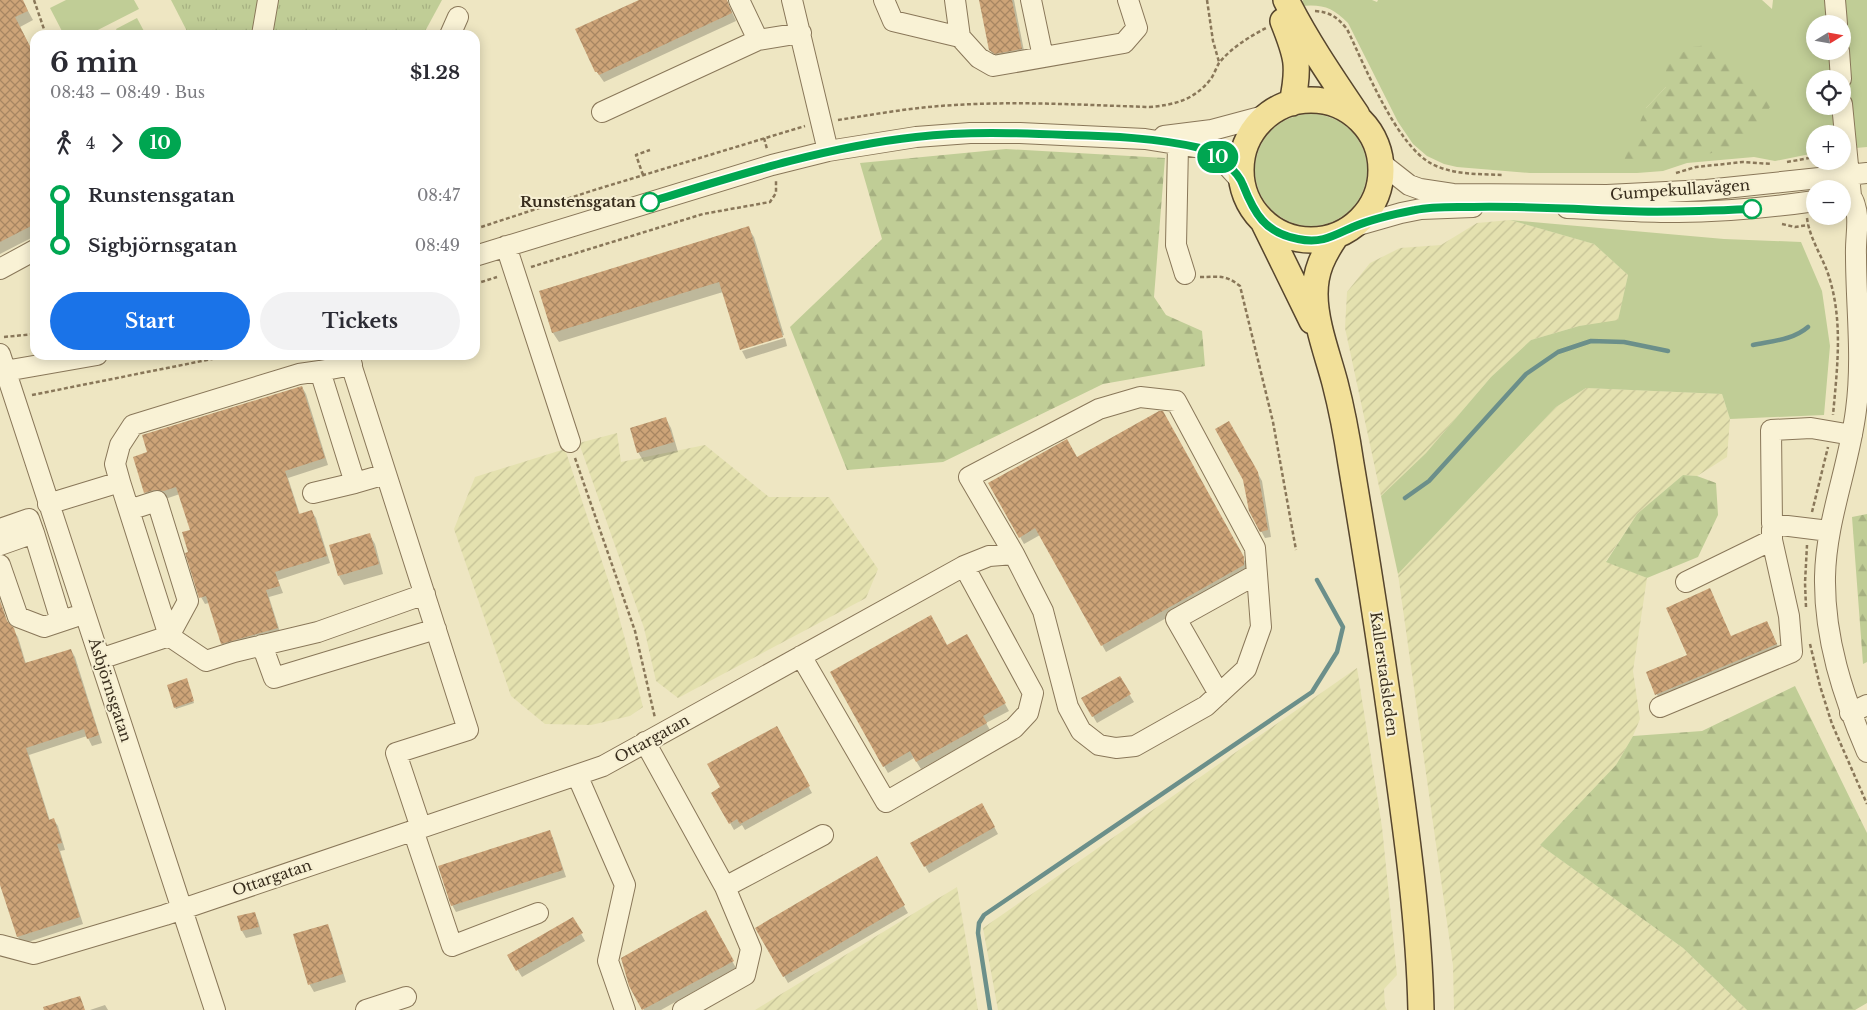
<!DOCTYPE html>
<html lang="en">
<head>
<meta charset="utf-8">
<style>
	:root { --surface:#fff; --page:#f2f2f3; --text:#2b2b33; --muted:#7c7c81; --accent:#1a73e8 }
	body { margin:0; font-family:"Libre Baskerville",serif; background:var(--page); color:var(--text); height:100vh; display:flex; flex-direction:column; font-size:19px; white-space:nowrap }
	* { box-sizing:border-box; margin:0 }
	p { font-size:16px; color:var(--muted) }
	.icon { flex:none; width:28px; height:28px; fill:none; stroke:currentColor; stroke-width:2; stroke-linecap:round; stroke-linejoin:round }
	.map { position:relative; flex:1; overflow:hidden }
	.side { position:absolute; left:30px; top:30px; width:450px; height:330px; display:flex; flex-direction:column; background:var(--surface); border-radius:15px; box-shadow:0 2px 12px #0003 }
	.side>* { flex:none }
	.badge { padding:0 10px; border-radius:16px; font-size:18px; line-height:32px }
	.needle { width:32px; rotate:79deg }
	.tools { position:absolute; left:1806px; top:15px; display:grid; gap:10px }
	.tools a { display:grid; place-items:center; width:45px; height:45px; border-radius:50%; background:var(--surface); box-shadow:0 2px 12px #0003; font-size:25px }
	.map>.badge { position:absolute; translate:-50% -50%; box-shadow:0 0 0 2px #fff }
	.legs { display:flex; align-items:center; gap:8px; height:55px; padding:0 20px; font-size:16px }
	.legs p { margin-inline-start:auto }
	.head { display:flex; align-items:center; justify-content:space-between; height:85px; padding:0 20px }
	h1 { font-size:28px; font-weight:800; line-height:38px }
	.cta { display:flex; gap:10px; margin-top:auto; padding:10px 20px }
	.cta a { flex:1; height:58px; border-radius:30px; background:var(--accent); color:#fff; font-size:20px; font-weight:800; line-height:58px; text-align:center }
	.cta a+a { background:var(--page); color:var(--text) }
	ul { padding:0 20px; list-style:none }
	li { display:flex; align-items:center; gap:18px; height:50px; font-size:19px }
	li i { display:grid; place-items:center; width:8px; height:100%; margin:0 6px; background:currentColor }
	li i::after { content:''; width:12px; height:12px; margin:-6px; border:4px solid; border-radius:50%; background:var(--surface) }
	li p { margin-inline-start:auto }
	li:first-child i { background:linear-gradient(#0000 50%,currentColor 0) }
	li:last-child i { background:linear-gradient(currentColor 50%,#0000 0) }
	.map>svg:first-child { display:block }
	.farmland { fill:url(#farmland-furrows) }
	.grass { fill:#c0cd96; fill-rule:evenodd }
	.forest { fill:url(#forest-firs) }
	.park { fill:url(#park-tufts) }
	.shadow { fill:#0003 }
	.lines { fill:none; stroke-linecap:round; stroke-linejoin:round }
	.stream { stroke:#6b8f8a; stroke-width:4.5 }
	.building { fill:url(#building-cross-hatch) }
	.minor-casing { stroke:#897759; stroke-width:22 }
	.major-casing { stroke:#56452d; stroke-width:28 }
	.path { stroke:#897759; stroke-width:2.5; stroke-dasharray:4 2.5; stroke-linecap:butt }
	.minor { stroke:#f9f2d5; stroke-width:20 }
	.major { stroke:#f2e099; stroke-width:25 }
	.line-1-casing { stroke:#fff; stroke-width:11 }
	.line-1 { stroke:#00a651; stroke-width:8 }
	.stop-1-dot { fill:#fff; stroke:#00a651; stroke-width:2.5 }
	.labels { text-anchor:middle; stroke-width:4; stroke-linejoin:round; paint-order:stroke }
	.street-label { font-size:15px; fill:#382d1d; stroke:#f6efd2 }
	.stop-label { font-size:15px; font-weight:bold; fill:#382d1d; stroke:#f6efd2; text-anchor:end }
</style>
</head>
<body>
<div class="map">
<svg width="1867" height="1010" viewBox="0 0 1867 1010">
	<defs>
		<pattern id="farmland-furrows" width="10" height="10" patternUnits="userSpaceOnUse" patternTransform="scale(1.25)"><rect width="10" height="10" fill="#e4e1af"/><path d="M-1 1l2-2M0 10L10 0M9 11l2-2" fill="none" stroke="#c4c196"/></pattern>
		<pattern id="forest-firs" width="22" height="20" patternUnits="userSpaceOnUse" patternTransform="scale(1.25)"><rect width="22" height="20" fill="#c0cd96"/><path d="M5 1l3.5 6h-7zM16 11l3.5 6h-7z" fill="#a6b081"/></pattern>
		<pattern id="park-tufts" width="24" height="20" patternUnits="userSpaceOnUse" patternTransform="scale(1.25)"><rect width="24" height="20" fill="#c0cd96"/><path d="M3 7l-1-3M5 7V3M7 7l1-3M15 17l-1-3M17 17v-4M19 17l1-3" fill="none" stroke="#a6b081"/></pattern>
		<pattern id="building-cross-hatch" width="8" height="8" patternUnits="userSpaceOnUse" patternTransform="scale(1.25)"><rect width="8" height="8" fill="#cda478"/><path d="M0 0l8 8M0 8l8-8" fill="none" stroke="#a78662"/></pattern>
	</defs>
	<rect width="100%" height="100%" fill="#eee6c2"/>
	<path class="farmland" d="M1510 220 1594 244 1628 275 1618 321 1579 326 1531 340 1491 377 1426 453 1381 496 1345 328 1347 292 1370 263 1400 248 1441 245 1477 223Z
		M1586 388 1722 394 1730 419 1727 457 1697 476 1683 475 1637 514 1606 561 1647 578 1633 671 1640 719 1633 736 1616 765 1540 845 1683 948 1747 1010H1454L1453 965 1398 574 1556 407Z
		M617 433 621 462 705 445 769 497H829L878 569 866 598 678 698 656 681 644 628 579 443Z
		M565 449 614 598 643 707 630 716 591 725 545 724 511 696 454 529 475 477Z
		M1357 668 1382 827 1397 975 1384 989 1385 1006 1387 1010H998L983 928Z
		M957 887 978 1010H755Z"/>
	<path class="grass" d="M66 0H134L139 9 88 35H64L50 8Z
		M1303 0H1372L1377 2 1378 0H1762L1772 9 1773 0H1826L1828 24H1815V51H1829L1831 79H1815V106H1832L1834 134H1815V153L1775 161 1754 157 1687 163 1663 171 1637 173H1530L1457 167 1444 164 1427 156 1413 144 1398 122 1348 23C1332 7 1323 4 1300 6ZM1666 64 1677 161 1646 108 1666 87Z
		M1844 0H1867V147L1856 148 1853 139Z
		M137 18 146 35H119L116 29Z
		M1255 170a56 56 0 1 1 112 0a56 56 0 1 1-112 0Z
		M1510 220 1724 239 1801 242 1822 291 1830 346 1824 415 1730 419 1722 394 1586 388 1556 407 1398 574 1381 496 1426 453 1491 377 1531 340 1579 326 1618 320 1628 275 1594 244Z"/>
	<path class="forest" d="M1708 45 1773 103 1742 146 1677 161 1624 160 1646 108 1666 87V63L1691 47Z
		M1006 149 1165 158 1154 297 1166 315 1202 331 1205 366 1103 384 943 462 847 470 790 327 882 239 860 163Z
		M1683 475 1697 476 1716 483 1718 515 1698 557 1647 578 1606 562 1637 514Z
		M1867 514V662L1863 664 1852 517Z
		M1795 686 1867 833V1003L1855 1010H1747L1683 948 1540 845 1616 765 1633 736 1702 731Z"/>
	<path class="park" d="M171 0H442L423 35H189Z"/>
	<path class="shadow" d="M0 0H22L33 20 20 27 35 57V236L0 254Z
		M639 0 727 1 736 21 604 82 597 72Z
		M980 0H1014L1025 56 994 57 990 49Z
		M748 228 754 237 784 335 741 348V350L723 292 559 342 553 333 540 291Z
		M785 338 787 346 746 359 742 351Z
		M302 387 306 394 328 465 288 478 300 515 312 512 316 518 330 563 278 580 283 593 269 597 281 635 226 650 222 643 209 603 205 604 201 597 190 553 191 531 180 494 168 498 158 496 149 499 145 492Z
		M1162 413 1247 565 1248 572 1106 652 1040 535 1024 544 990 483 1077 458Z
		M666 419 671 428 678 452 644 462 638 452Z
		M1229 423 1262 481 1271 537 1265 538 1250 511 1245 479Z
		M369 534 375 544 383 574 344 585 339 576Z
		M0 600 8 624 18 637 26 664 71 650 75 657 102 743 92 746 87 736 29 755 50 821 54 820 58 826 65 850 60 851 83 924 22 944 18 937 0 881Z
		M1767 622 1781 653 1661 703 1647 673Z
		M967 636 1009 711 986 723 990 730 921 769 914 758 888 773 831 672 947 646Z
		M1119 678 1134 702 1097 723 1083 699Z
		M187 681 194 703 176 709 175 707Z
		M777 727 812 793 745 830 742 825 734 830 713 793 722 788Z
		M982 804 998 834 929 873 912 843Z
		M549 831 553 838 566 877 456 912 452 905Z
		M876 858 908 913 788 983 757 928Z
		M705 912 736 968 661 1010H644L630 986Z
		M254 913 258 920 262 934 246 938 242 931 239 917Z
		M573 919 585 941 522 977 509 956Z
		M327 925 331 932 346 982 314 992 310 985 294 935Z
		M105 1005 108 1010H90Z"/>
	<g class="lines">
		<path class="stream" d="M1753 345C1772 341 1793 340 1808 327
			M1405 498 1429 481 1526 374 1558 352 1591 341 1624 342 1668 351
			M990 1010 978 933 979 923 984 915 1312 692 1337 652 1343 627 1317 580"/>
	</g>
	<path class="building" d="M0 0H23L28 11 15 17 35 56V224L0 242Z
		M639 0H727L732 13 599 75 597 72H595L575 29Z
		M979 0H1012L1022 49 995 54 989 50Z
		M749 226 783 337 740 350 719 282 552 333 539 291Z
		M302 386 325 458 285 471 299 514 312 510 327 556 275 572 280 586 266 590 278 628 221 644 206 596 199 598 185 553 188 552 182 532 190 530 176 487 164 491 154 490 144 493 133 457 147 452 142 435Z
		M1159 411H1163L1244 557V565L1101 646 1035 528 1019 538 988 483 1067 439 1077 457Z
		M666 417 674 442 637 453 630 428Z
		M1229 421 1258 472 1268 530 1260 532 1249 511 1243 480 1215 429Z
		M370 533 379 564 338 576 329 545Z
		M1710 588 1731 636 1767 621 1777 644 1655 695 1646 672 1687 655 1666 608Z
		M0 601 7 621 14 628 25 663 71 649 99 735 87 739 84 729 26 748 49 820 54 818 62 843 57 844 80 917 17 937 0 885Z
		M931 615 947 645 967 634 1006 703 983 716 987 723 916 762 910 751 883 767 830 672Z
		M1120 676 1131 694 1092 717 1081 698Z
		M187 678 194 701 174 708 167 685Z
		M777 726 810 786 740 824 737 819 729 824 711 793 720 787 707 764Z
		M982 803 995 827 924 867 910 843Z
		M550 830 563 870 451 906 438 866Z
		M877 856 905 905 783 977 755 928Z
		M706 910 734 961 642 1010 629 986 621 958Z
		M255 912 259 927 241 931 237 916Z
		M573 917 583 933 516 971 507 955Z
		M328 924 343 974 308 985 293 934Z
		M80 996 85 1010H44L43 1007Z"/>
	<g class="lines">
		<g class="minor-casing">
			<path id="minor" d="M739 0 758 40
				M792 0 828 151
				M884 0 893 21 960 37 979 58 993 66 1124 43 1137 28 1128 0
				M955 0 960 37
				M1031 0 1043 57
				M1835 0 1837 24
				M262 35 268 0
				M450 35 458 17
				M1839 51 1841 79
				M1842 104 1851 196C1862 215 1855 235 1856 255 1856 307 1863 358 1856 410 1849 467 1826 520 1825 577 1824 638 1843 696 1867 752
				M602 112 758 40 801 33
				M1164 136 1212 130 1268 115
				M1178 145 1176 245 1185 274
				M1381 163 1409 185 1420 189 1453 194 1607 195 1706 190 1867 173
				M1567 208C1600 209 1633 212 1666 212 1716 213 1766 208 1815 201
				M1352 227 1401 213 1421 209 1473 207
				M506 246 570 442
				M475 256 772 165 828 151 916 137 970 133H1020L1145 139 1201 148 1212 153 1222 160 1242 182
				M0 269 35 250
				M0 354 215 1010
				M348 355 468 730 396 753 421 828
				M352 365 320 371 355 483 386 474
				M0 372 97 355
				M120 482 115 464 120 445 133 425 299 374 320 371
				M313 493 355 483
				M48 504 120 482 169 636 100 659
				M129 510 157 501 188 601 169 636 206 661 234 652 318 632 425 594
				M0 529 29 519 34 533
				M1829 531 1772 524 1771 430 1811 428 1852 435
				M0 545 34 533 61 621
				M0 565 18 617 44 627 74 617
				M1686 582 1772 540V529
				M262 645 274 678 436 629
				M801 656 886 802 1014 728 1028 713 1033 693 964 566
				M1219 694 1176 619 1257 574
				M1660 707 1792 652 1789 616 1772 540
				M1850 713 1867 705
				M645 742 725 887 751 949 745 975 683 1010
				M577 775 625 885 608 961 625 1010
				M413 830 452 946 538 913
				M725 887 823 835
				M0 945 34 954 165 915 603 766 964 566 989 556 1014 554 1043 611 1068 707 1081 731 1099 745 1116 748 1135 746 1206 706 1246 669 1261 627 1255 548 1176 401 1140 397 1099 409 969 477 1014 554
				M366 1010 406 997"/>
		</g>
		<g class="major-casing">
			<path id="major" d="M1286 0C1306 40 1332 78 1357 115
				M1283 21C1297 56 1300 66 1292 103
				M1241 170a70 70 0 1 1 140 0a70 70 0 1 1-140 0Z
				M1263 221 1312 321
				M1336 236C1323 255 1315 271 1315 294 1315 323 1328 356 1335 383 1342 410 1347 437 1351 464 1367 559 1382 655 1395 750 1407 836 1419 923 1421 1010"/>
		</g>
		<path class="path" d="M34 0 46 35
			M1207 0 1213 41 1219 62
			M1315 11C1330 12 1337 17 1347 29 1365 66 1396 145 1432 164 1453 175 1481 174 1504 175
			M838 120C876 114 915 107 955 105 1019 101 1084 105 1149 107 1174 105 1194 100 1210 80 1214 75 1216 68 1219 63 1231 48 1249 37 1266 28
			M764 138 767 149
			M1787 162 1815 157
			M1676 173 1696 167 1743 162 1772 164
			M643 175 636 155 650 150
			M1807 218C1810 241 1824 258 1830 280 1843 324 1837 370 1833 415
			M1782 224 1795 227 1808 225
			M475 229 591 191 805 126
			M531 267 703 214 770 202 776 193V181
			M1200 277C1218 277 1225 274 1240 286L1273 422 1296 550
			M475 284 497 277
			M4 337 35 334
			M32 395 232 355
			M575 458 635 631 655 718
			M1812 512 1828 447
			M1806 607 1805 583 1807 545
			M1810 644 1820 686 1832 724 1867 804"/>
		<use href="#minor" class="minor"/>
		<use href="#major" class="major"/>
	</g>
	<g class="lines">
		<g class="line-1-casing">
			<path id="line-1" d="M650 202C738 175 825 147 916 137 966 131 1017 133 1067 135 1110 136 1158 138 1200 148 1215 152 1238 171 1243 185 1254 213 1265 233 1298 239 1321 244 1333 236 1353 227 1372 219 1394 214 1415 210 1433 206 1454 207 1473 207 1523 206 1573 209 1624 211 1667 213 1709 211 1752 209"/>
		</g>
		<use href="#line-1" class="line-1"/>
	</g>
	<g class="stop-1-dot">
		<circle cx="650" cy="202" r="9"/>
		<circle cx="1752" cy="209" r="9"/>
	</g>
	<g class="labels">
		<g class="street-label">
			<text transform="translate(1680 190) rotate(-4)" y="5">Gumpekullavägen</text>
			<text transform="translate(1384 674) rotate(82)" y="5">Kallerstadsleden</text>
			<text transform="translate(110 690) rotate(72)" y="5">Åsbjörnsgatan</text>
			<text transform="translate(652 739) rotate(-29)" y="5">Ottargatan</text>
			<text transform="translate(272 878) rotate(-19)" y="5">Ottargatan</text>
		</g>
		<g class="stop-label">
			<text x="636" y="207">Runstensgatan</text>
		</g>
	</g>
</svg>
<div class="tools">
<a><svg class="needle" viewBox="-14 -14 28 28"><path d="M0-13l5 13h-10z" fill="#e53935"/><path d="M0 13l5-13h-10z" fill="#7c7c81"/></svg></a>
<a><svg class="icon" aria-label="locate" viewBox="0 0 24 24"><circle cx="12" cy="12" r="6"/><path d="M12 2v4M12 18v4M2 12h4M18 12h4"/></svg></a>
<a>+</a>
<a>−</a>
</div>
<b class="badge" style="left:1218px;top:157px;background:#00a651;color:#fff">10</b>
<section class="side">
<div class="head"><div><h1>6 min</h1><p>08:43 – 08:49 · Bus</p></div><b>$1.28</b></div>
<div class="legs"><svg class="icon" aria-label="walk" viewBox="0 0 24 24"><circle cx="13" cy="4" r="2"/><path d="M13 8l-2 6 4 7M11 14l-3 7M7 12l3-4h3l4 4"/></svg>4<svg class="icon" aria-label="forward" viewBox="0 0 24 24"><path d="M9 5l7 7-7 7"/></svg><b class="badge" style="background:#00a651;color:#fff">10</b></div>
<ul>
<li><i style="color:#00a651"></i><b>Runstensgatan</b><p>08:47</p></li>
<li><i style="color:#00a651"></i><b>Sigbjörnsgatan</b><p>08:49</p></li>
</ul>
<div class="cta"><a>Start</a><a>Tickets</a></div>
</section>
</div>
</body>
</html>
